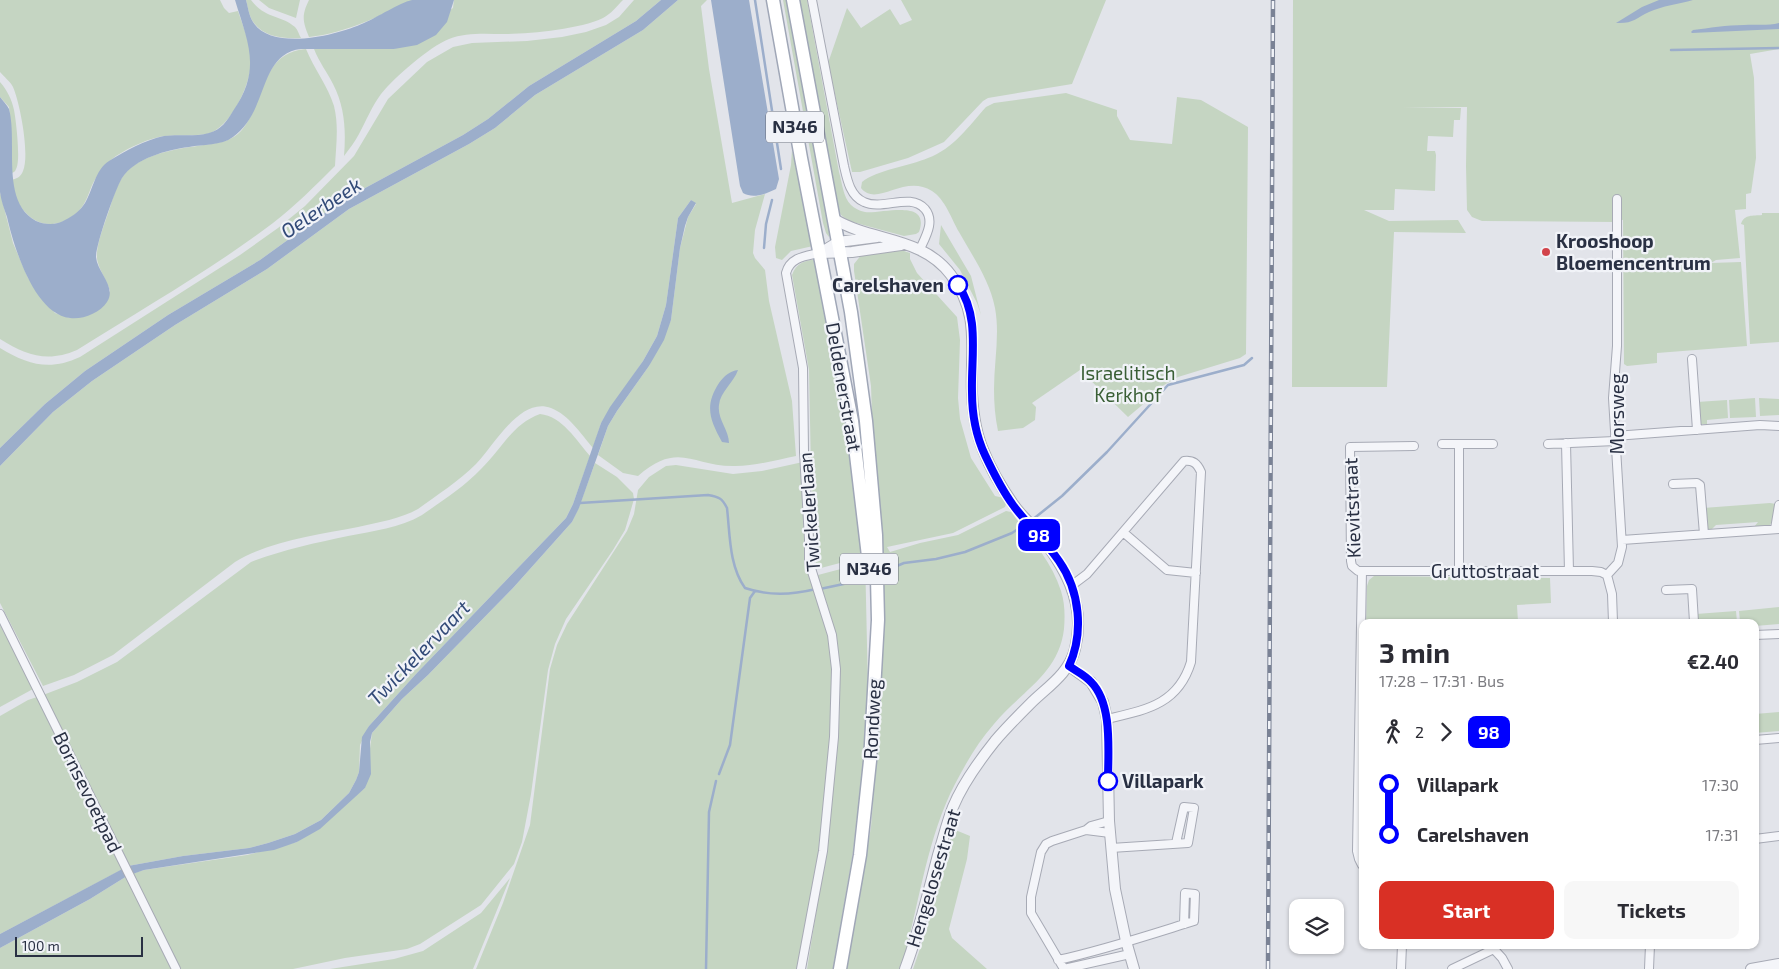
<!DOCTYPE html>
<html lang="en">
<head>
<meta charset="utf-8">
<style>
	:root { --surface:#fff; --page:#f7f7f7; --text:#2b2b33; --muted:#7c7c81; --accent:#d93025 }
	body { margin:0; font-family:"Exo 2",sans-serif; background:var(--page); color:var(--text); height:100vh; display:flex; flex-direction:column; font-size:19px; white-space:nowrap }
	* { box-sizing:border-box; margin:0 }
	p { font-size:16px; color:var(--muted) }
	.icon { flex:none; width:28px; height:28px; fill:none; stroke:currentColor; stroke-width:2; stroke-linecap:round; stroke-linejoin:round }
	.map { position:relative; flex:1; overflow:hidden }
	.side { position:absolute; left:1359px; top:619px; width:400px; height:330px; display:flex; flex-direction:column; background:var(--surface); border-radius:10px; box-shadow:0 1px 4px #0004 }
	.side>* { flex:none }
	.badge { padding:0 10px; border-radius:8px; font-size:18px; line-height:32px }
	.buttons { position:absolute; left:1289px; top:899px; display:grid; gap:10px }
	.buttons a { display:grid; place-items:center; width:55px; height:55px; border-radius:10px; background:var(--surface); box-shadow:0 1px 4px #0004; font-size:25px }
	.scale { position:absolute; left:15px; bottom:12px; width:128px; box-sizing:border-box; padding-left:5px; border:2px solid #293043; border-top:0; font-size:14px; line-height:18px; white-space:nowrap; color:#293043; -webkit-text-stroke:4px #f1f3f8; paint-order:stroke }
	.map>.badge { position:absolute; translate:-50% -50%; box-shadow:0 0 0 2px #fff }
	.legs { display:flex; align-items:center; gap:8px; height:55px; padding:0 20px; font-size:16px }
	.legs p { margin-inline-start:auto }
	.summary { display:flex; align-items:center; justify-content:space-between; height:85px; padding:0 20px }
	h1 { font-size:28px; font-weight:700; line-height:38px }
	.action { display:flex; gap:10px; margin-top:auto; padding:10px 20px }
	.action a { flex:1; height:58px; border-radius:10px; background:var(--accent); color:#fff; font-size:20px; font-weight:700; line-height:58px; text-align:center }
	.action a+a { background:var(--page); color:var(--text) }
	ul { padding:0 20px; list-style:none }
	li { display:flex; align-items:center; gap:18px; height:50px; font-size:19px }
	li i { display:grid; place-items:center; width:8px; height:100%; margin:0 6px; background:currentColor }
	li i::after { content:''; width:12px; height:12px; margin:-6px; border:4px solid; border-radius:50%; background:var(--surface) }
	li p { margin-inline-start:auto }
	li:first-child i { background:linear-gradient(#0000 50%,currentColor 0) }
	li:last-child i { background:linear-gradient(currentColor 50%,#0000 0) }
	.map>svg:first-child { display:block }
	.green { fill:#c5d5c2 }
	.water { fill:#9caecb }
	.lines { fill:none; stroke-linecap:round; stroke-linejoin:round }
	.stream { stroke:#9caecb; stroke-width:2.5 }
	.minor-casing { stroke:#a7aab5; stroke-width:10 }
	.tertiary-casing { stroke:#a7aab5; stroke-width:12 }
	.primary-casing { stroke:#a0a7b7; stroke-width:15 }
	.minor { stroke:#f4f5f9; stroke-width:8 }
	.tertiary { stroke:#f4f5f9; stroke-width:10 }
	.primary { stroke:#fff; stroke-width:12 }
	.rail-casing { stroke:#7a8295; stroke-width:4.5 }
	.rail { stroke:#f1f3f8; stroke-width:2.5; stroke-dasharray:8; stroke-linecap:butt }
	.line-1-casing { stroke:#fff; stroke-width:11 }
	.line-1 { stroke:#00f; stroke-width:8 }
	.poi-dot { fill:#d2444b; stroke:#f1f3f8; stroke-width:2 }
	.stop-1-dot { fill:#fff; stroke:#00f; stroke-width:2.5 }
	.labels { text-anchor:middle; stroke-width:4.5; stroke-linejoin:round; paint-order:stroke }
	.shield { fill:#f1f3f8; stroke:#656a79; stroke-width:1 }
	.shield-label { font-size:18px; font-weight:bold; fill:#293043 }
	.poi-label { font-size:19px; font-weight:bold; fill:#293043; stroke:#f1f3f8; text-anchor:start }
	.stop-label { font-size:19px; font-weight:bold; fill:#293043; stroke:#f1f3f8; text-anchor:end }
	.park-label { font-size:19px; fill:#3a5f36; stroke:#f1f3f8 }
	.street-label { font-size:19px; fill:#293043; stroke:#f1f3f8 }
	.water-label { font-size:20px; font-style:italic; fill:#324a78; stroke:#f1f3f8 }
</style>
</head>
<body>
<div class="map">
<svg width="1779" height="969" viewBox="0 0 1779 969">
	<rect width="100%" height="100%" fill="#e2e4ea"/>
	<path class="green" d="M0 0H220L224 8 229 13 238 11C243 27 252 46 251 63 250 85 231 128 207 134 194 136 179 135 165 136 149 138 130 147 116 156 108 162 101 169 96 178 91 185 89 195 85 202 76 220 51 231 33 219 20 210 13 196 11 180 16 179 21 177 23 171 30 155 20 103 13 87 10 81 4 77 0 72Z
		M246 0H251C265 19 282 15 295 27 298 30 299 35 301 38 284 39 264 37 254 23 249 17 248 7 246 0Z
		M259 0H300L296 18 269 8Z
		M309 0H413C379 16 347 33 309 37 303 22 301 16 309 0Z
		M454 0H623C617 6 611 14 603 18 580 29 531 34 505 34 487 34 466 32 449 39 429 47 395 77 381 94 372 106 366 121 359 134 355 142 349 149 344 156 346 131 345 107 333 84 327 72 319 62 314 49H394L453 8Z
		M634 0H661L636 21 529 86 488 119 463 135 343 200 260 260 168 315 85 371 45 404 0 448V348C28 365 50 371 80 357L240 255 278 228 305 206 354 156 388 99 427 62 453 47 472 43 527 41 562 37 586 32 606 25 619 17Z
		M678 0H707L701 6 709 69 732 203 765 194 755 230 753 253 755 258 765 270 769 301 792 401 796 456C776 460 756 466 735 466 693 467 679 440 638 476L623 473 598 455 608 426 617 411 649 366 671 320 680 248 688 217 696 204 691 200 678 218 666 305 657 336 643 361 601 423 593 448C581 434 569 415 551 408 520 396 494 446 476 464 459 481 437 495 418 509 400 519 379 522 358 527 317 535 272 540 235 562L113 655 74 675 43 686 0 603V466L53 412 92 381 175 325 267 269 349 209 469 144 495 128 535 95 643 30Z
		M783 0H788L831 233 829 237 826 233 823 223Z
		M797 0H807L839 172C842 182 843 197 851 205 854 208 860 211 865 212 882 214 931 198 919 232L916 234 904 236 867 226 849 221 841 215 836 205Z
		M901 0H1106L1072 84 988 98 983 101 944 142 908 158 860 172H852L828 63 847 8 861 28 890 9 900 25 912 20Z
		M1293 0H1779V49L1750 54 1754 78 1756 158 1751 193 1746 194V209L1735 210 1740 258 1716 260 1711 263 1741 262 1747 346 1657 353V363L1627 366 1624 364 1623 220 1616 219V222L1482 221 1472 217 1467 210 1466 166 1467 107H1403L1461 108 1460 120H1454L1453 137 1428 136 1427 151H1435L1436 155 1435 191 1395 189 1394 210H1364L1389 221 1458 220 1466 233 1394 232 1387 387H1292Z
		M306 49C314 69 328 86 334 106 339 126 336 146 335 166 315 186 295 206 273 223 211 270 142 309 77 350 47 363 26 355 0 339V192L13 243 28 278 55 313 70 318 87 315 110 291C107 281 101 273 98 263 93 249 107 219 111 204 114 195 117 185 123 176 140 152 184 148 211 144 222 142 233 140 241 131 265 104 260 52 306 49Z
		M0 82C7 90 12 100 14 110 16 120 21 161 16 169 15 172 14 172 10 174L11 127 9 107 0 97Z
		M1066 93 1117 110V116L1130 140 1172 144 1177 97 1201 100 1248 127 1246 354 1240 358 1178 377 1157 389 1147 401 1128 417 1080 370 1032 403 1036 407 1035 420 1023 428 998 431C995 417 994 403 994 389 994 362 1000 335 995 308 990 281 973 257 959 232 952 220 945 199 932 191 904 173 877 208 861 188L862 182C877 170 909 166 928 158 953 149 969 126 986 107L994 103Z
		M792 150 813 246 791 251 782 260 776 258 775 247 791 165Z
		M1762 213H1779V342L1750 344 1744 225 1741 224C1744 214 1753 216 1762 215Z
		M941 225 971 276 981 315 977 303 960 270 939 244Z
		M898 249 910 253V259L917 273 957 317 960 340 958 398 960 419 971 458 995 496 1004 498 1007 501 1005 507 953 533 887 547 890 552 920 543 958 535 1006 511 1011 512C1029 536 1052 562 1061 591 1065 603 1065 617 1064 629 1059 674 1020 692 994 724 978 742 966 763 955 784 928 836 920 898 905 954L899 969H846L871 827 878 736 881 668 871 386 854 271V264L862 254Z
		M816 259 856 485 865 554 868 690 866 738 853 852 833 969H807L827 845 839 728 840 692 838 663 817 579 818 575 856 565 855 559 821 568 816 567 812 520 809 370 792 275C796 263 804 261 816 259Z
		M1755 398 1756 417 1730 418 1729 400Z
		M1759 398 1779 399V415L1760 416Z
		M1727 400 1728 418 1707 420V424H1699L1697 402Z
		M540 414C562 416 577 441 590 456L573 504 566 518 416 674 369 726 360 745 359 772 356 780 349 793 321 820 295 834 268 843 249 848 183 856 128 866 43 695 77 682 117 662 251 562C282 550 315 543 348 536 373 531 400 528 422 515 442 501 464 487 481 469 502 449 512 424 540 414Z
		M803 462 805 536 833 656 832 724 819 860 799 969H476L503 903 530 825 550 669 557 645 567 624 627 531 634 514 638 490 649 477 666 466 676 465 733 474 762 471Z
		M595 463 617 477 633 493 634 499 630 513 625 530 613 550 566 619 555 644 548 670 531 794 522 842 514 864 481 905 420 944 407 949 345 958 293 969H178L131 874 144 870 247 855 297 842 365 788 372 733 402 699 428 675 513 588 572 522 579 507Z
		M1770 503 1776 504 1772 522 1769 526 1754 527 1758 522 1716 525 1712 529 1706 530 1703 508Z
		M1374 576 1550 578 1551 603 1517 605 1518 622H1366L1367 586 1369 580Z
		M1779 607V624L1755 626V622H1740L1739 611Z
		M1736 611 1737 622H1696V614Z
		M0 625 33 689 0 707Z
		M37 697 123 869 0 934V716L28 700Z
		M1779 712V731L1755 733V714Z
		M953 829 970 836 967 859 949 929 952 938 987 969H913L925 934Z
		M127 876 173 969H0V948L90 899Z
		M510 878 473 969H330L394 959 423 951 481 913Z"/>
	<path class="water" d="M235 0H246C248 7 249 16 253 22 272 52 338 35 364 23 378 17 399 3 412 0 423 0 442 0 454 0L447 22 436 35 417 45 394 49H301C272 52 267 81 257 104 252 117 244 129 233 137 221 146 203 144 189 147 167 150 135 158 122 178 115 190 96 244 96 257 97 272 117 287 107 302 100 313 82 320 70 318 34 314 14 247 7 217 4 209 1 200 0 192 0 182 0 171 0 161 0 140 0 118 0 97 3 101 7 105 9 109 18 143 0 201 36 221 45 225 57 225 65 220 73 216 80 211 85 203 93 190 95 170 109 161 125 151 145 140 164 136 178 134 195 137 209 133 221 130 227 121 233 111 262 69 248 43 235 0Z
		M661 0H678L643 30 535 95 495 128 469 144 349 209 267 269 175 325 92 381 53 412 0 466V448L45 404 85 371 168 315 260 260 343 200 463 135 488 119 529 86 636 21Z
		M711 0H749L779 179 776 189C766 194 753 199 743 193L740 186Z
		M1659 0H1693C1679 4 1662 6 1649 12 1636 18 1633 24 1616 23L1642 7Z
		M1779 23V29L1692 33 1691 32 1693 30C1709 28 1727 25 1744 25 1756 24 1767 26 1779 23Z
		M691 200 696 203 688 217 685 226 680 248 671 320 664 340 649 366 617 411 608 426 579 508 572 522 513 588 428 675 402 699 372 733 370 742 371 774 365 788 320 829 297 842 274 850 144 870 127 876 90 899 0 948V934L128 866 183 856 249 848 268 843 295 834 321 820 349 793 356 780 359 772 362 737 369 726 416 674 566 518 573 504 601 423 610 407 643 361 657 336 666 305 678 218Z
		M738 370C734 382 720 392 719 405 717 419 729 430 729 443L722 442C710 420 704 406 719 383 724 376 730 371 738 370Z"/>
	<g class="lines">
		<path class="stream" d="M755 0 781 169
			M1671 50 1779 48
			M764 248 766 224 772 200
			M580 503 708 495C719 497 722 498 727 508 730 534 729 566 745 588 769 596 791 595 816 589
			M1032 520 1062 496 1107 452 1168 385 1244 365 1252 358
			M880 573 904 563 936 559 965 552 1012 533 1027 523
			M820 589 853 582 868 577
			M719 774 730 745 750 598 755 591
			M706 969 709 812 716 781"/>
		<g class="minor-casing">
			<path id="minor" d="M812 0 844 166C847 179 850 196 864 202 883 211 910 192 925 209 935 221 926 236 920 249
				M1692 359 1697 430
				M1615 436 1760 425 1779 426
				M1566 443 1569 571
				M1442 444H1493
				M1459 444V571
				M1548 444 1615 441
				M1414 446 1350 447 1351 561 1352 566 1358 571H1592L1601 572 1607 575
				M1673 484 1697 483 1700 485 1704 534
				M1775 529 1779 505
				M1123 532 1167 570 1196 573
				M1622 540 1779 529
				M1362 571 1357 851 1359 859 1362 865
				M1607 575 1618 563 1622 547 1613 398 1617 346V199
				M1607 575 1612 594 1613 622
				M1071 586 1087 574 1184 461C1193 460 1197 463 1201 472L1191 662C1178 705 1145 710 1107 719
				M1666 590 1692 589 1694 622
				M0 614 176 969
				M1755 635 1779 634
				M1755 740 1779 738
				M1086 830 1091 826 1109 821
				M1755 839 1779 836
				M1111 848 1188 843 1194 808 1184 807 1176 843
				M1490 945 1502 958 1508 969
				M1058 960C1104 950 1149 935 1194 921L1195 894 1185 893 1184 924
				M801 969 823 851 834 737 836 669 832 635 809 562V539L804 452 803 368 786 273C790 257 806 256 819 253
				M1064 969 1031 913V897L1041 852 1046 844 1052 841 1086 830 1110 833
				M1064 969 1130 954
				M1401 969 1402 945
				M1452 969 1494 949
				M1649 969 1650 945"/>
		</g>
		<g class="tertiary-casing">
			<path id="tertiary" d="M834 219C872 242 922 236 951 275 981 315 970 349 972 394 973 413 976 434 984 452 991 470 1002 488 1013 504 1019 513 1027 520 1034 528 1063 564 1087 601 1075 649 1069 674 1047 687 1030 704 1018 716 1006 728 995 741 979 761 963 783 953 807 947 822 943 839 938 855 928 893 919 932 905 969
				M819 253 852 252 901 245
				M820 253 838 242 877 237
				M1069 666 1091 682 1103 702 1107 719 1109 821 1115 889 1126 941 1134 969
				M1751 969 1779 964"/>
		</g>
		<g class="primary-casing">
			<path id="primary" d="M773 0 801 158 852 421 870 573
				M793 0 851 312 866 421 876 535 878 620 870 761 860 855 840 969"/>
		</g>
		<use href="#minor" class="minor"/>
		<use href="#tertiary" class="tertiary"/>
		<use href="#primary" class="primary"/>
		<g class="rail-casing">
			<path id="rail" d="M1268 969 1273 0"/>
		</g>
		<use href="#rail" class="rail"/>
	</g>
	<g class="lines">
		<g class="line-1-casing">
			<path id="line-1" d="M958 285C980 316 971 356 972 392 972 413 976 436 985 455 993 472 1002 490 1013 505 1027 524 1045 541 1059 561 1080 591 1084 633 1069 666 1076 671 1085 675 1091 682 1113 704 1108 751 1108 781"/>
		</g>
		<use href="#line-1" class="line-1"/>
	</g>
	<circle class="poi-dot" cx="1546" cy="252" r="5"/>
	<g class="stop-1-dot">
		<circle cx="958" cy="285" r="9"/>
		<circle cx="1108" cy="781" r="9"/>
	</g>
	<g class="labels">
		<g class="shield">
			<rect x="766" y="111.5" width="58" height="31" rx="4"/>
			<rect x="840" y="553.5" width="58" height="31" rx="4"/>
		</g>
		<g class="shield-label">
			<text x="795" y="133">N346</text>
			<text x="869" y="575">N346</text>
		</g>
		<g class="poi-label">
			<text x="1556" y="248">Krooshoop<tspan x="1556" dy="22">Bloemencentrum</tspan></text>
		</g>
		<g class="stop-label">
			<text x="944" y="292">Carelshaven</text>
			<text x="1122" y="788" text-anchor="start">Villapark</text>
		</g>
		<g class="park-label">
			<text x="1128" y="380">Israelitisch<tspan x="1128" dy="22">Kerkhof</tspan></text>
		</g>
		<g class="street-label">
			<text transform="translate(844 387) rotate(80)" y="7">Deldenerstraat</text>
			<text transform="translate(1617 414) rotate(-90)" y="7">Morsweg</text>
			<text transform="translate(1352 508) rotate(-92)" y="7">Kievitstraat</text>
			<text transform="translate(809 512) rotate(-94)" y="7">Twickelerlaan</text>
			<text x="1485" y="578">Gruttostraat</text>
			<text transform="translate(872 719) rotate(-87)" y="7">Rondweg</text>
			<text transform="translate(88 792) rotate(64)" y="7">Bornsevoetpad</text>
			<text transform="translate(933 878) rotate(-73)" y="7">Hengelosestraat</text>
		</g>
		<g class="water-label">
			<text transform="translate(321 208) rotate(-34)" y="7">Oelerbeek</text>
			<text transform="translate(419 653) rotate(-46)" y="7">Twickelervaart</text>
		</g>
	</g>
</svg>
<div class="buttons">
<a><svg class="icon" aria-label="layers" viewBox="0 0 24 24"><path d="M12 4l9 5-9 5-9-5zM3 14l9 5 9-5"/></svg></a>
</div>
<div class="scale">100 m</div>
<b class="badge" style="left:1039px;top:535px;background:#00f;color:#fff">98</b>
<section class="side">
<div class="summary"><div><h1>3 min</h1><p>17:28 – 17:31 · Bus</p></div><b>€2.40</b></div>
<div class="legs"><svg class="icon" aria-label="walk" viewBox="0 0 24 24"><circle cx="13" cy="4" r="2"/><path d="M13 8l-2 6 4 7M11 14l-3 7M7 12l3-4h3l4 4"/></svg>2<svg class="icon" aria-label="forward" viewBox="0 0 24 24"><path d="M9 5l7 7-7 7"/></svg><b class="badge" style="background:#00f;color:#fff">98</b></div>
<ul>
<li><i style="color:#00f"></i><b>Villapark</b><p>17:30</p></li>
<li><i style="color:#00f"></i><b>Carelshaven</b><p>17:31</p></li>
</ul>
<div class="action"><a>Start</a><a>Tickets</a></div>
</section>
</div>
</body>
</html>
